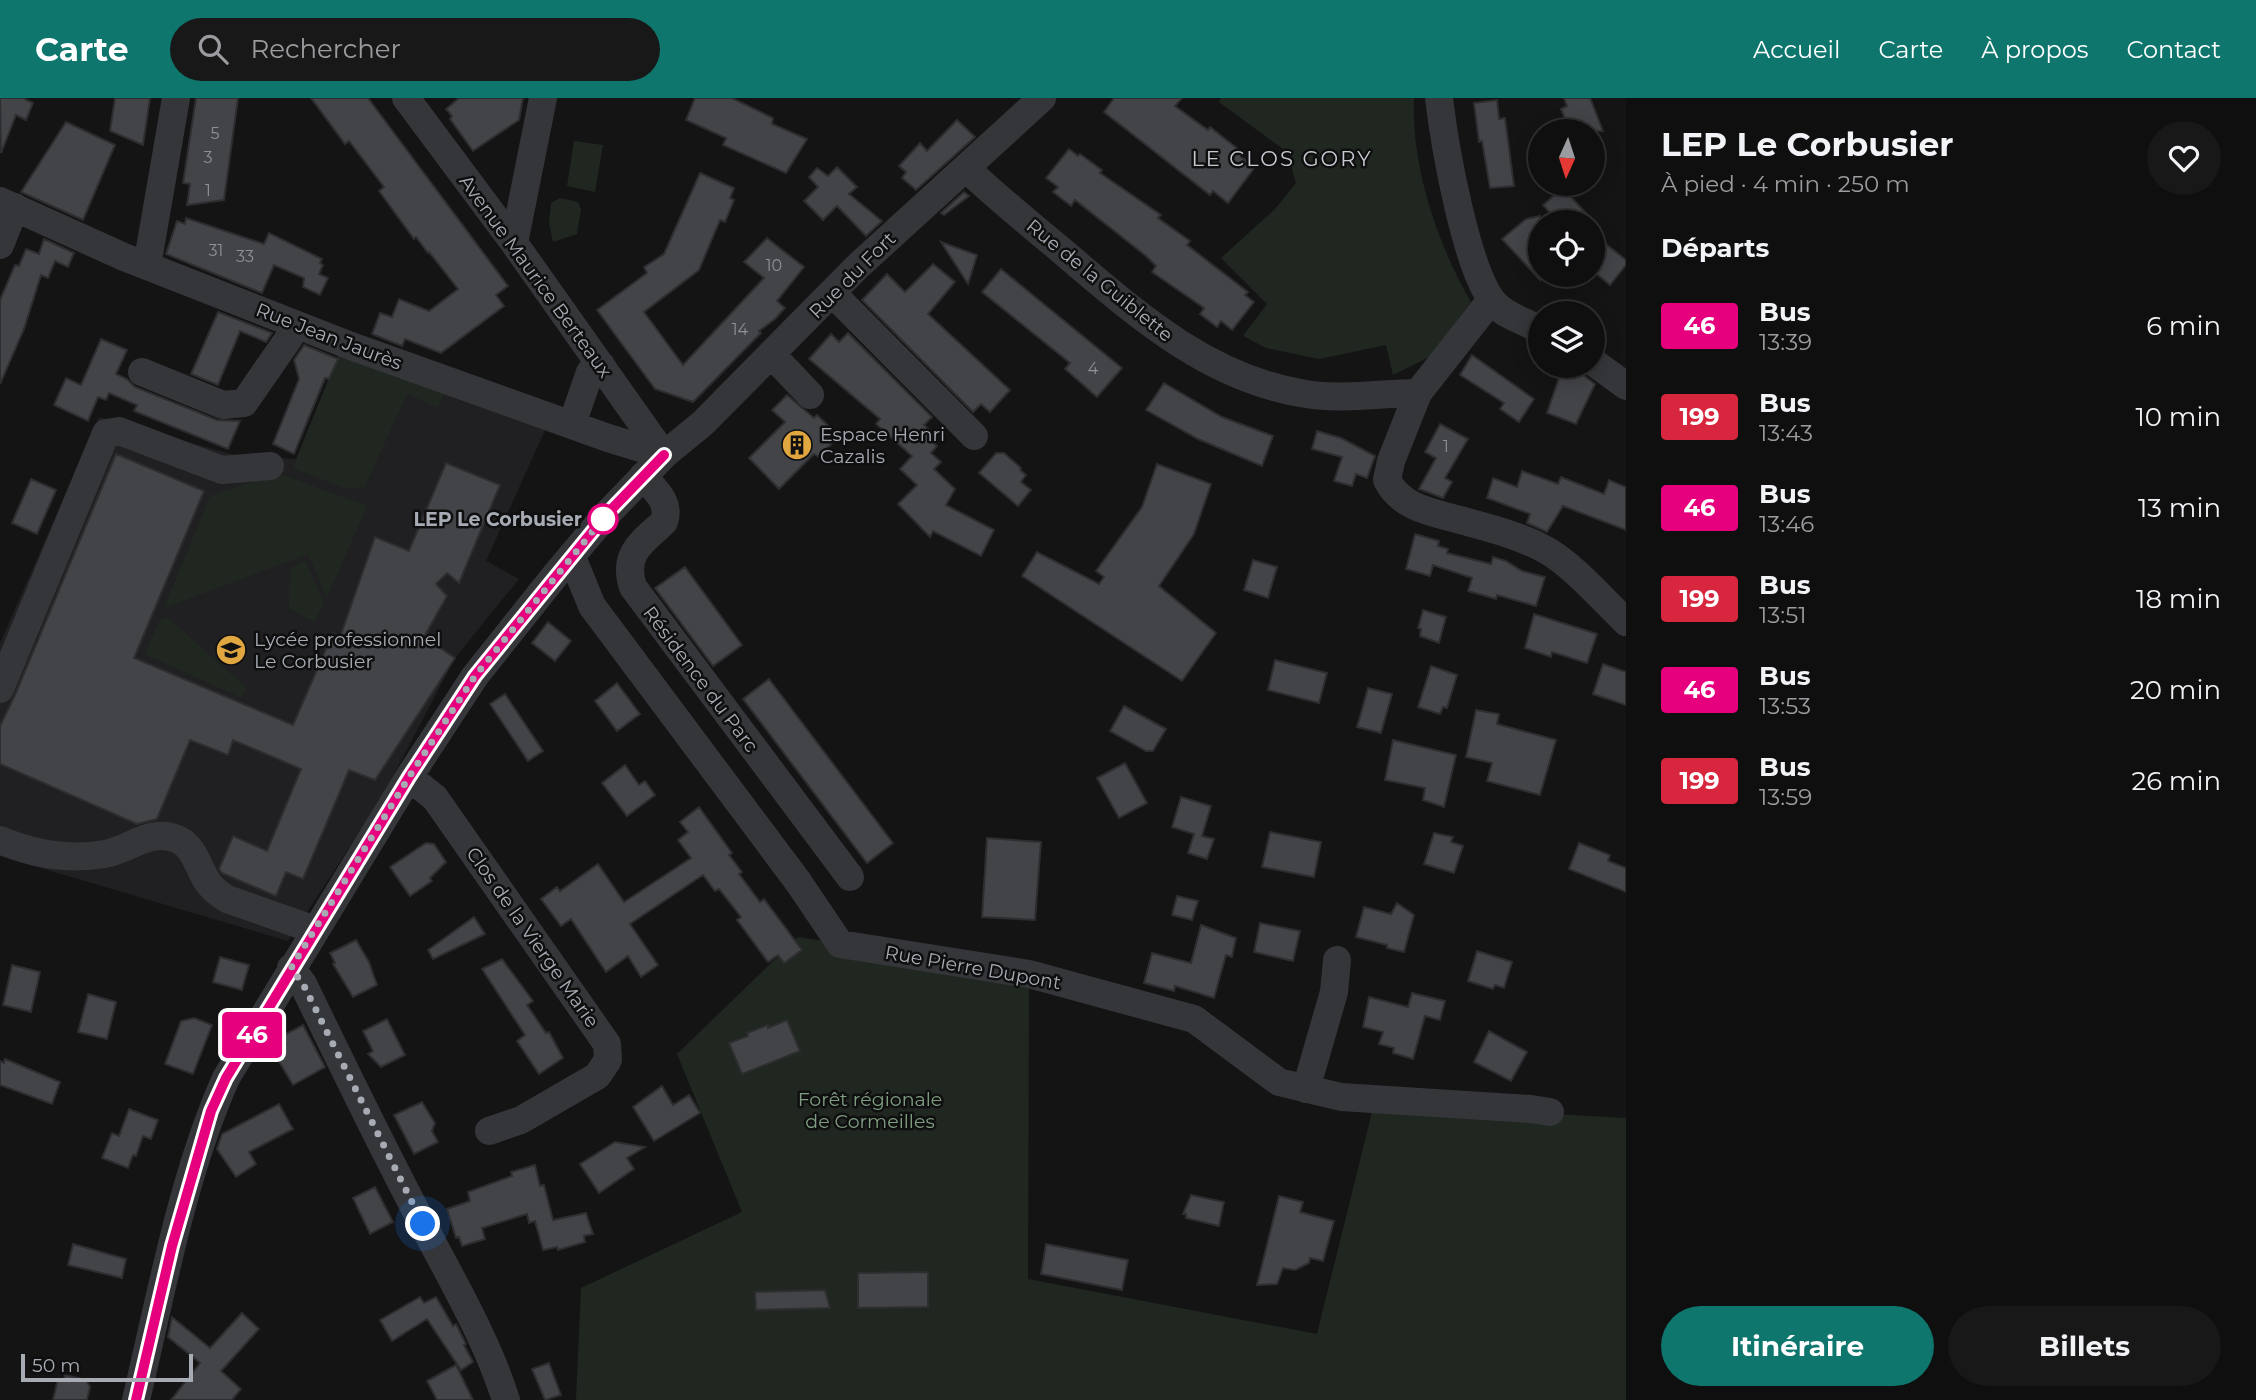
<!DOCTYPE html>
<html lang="fr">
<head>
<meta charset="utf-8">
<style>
	:root { --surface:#0f0f10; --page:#181819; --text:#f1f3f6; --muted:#9b9c9f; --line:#2f2f30; --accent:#0f766e }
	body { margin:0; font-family:Montserrat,sans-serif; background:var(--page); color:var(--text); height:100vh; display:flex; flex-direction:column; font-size:26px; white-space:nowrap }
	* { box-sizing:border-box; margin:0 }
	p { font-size:23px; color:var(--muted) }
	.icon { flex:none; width:38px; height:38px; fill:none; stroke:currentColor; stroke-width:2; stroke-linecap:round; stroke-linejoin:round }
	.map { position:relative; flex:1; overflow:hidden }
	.details { display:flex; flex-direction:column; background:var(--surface); width:630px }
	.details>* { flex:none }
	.badge { padding:0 14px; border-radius:5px; font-size:24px; line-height:46px }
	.needle { width:46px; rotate:183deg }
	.controls { position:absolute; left:1528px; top:21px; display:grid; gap:14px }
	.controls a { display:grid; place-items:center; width:77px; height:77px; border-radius:50%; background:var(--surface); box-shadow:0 4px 18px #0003,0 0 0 2px var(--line); font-size:35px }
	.scale { position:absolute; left:21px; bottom:18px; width:172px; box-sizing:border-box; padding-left:7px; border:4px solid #a6abb4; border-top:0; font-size:19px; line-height:24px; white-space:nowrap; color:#a6abb4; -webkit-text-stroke:5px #0f0f10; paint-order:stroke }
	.you { position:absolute; width:35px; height:35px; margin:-18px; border:5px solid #fff; border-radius:50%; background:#1a73e8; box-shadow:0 0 0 10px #1a73e833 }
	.map>.badge { position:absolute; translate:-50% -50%; box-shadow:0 0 0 4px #fff }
	h2 { padding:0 35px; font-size:26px; line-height:63px }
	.round { display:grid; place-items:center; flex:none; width:74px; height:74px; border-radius:37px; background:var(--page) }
	.overview { display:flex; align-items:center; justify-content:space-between; height:119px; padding:0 35px }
	h1 { font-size:33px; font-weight:700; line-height:52px }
	.action { display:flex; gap:14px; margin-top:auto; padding:14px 35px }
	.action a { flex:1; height:80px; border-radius:42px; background:var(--accent); color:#fff; font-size:28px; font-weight:700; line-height:80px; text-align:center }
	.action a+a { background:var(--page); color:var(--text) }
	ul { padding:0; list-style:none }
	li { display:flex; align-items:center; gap:21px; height:91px; padding:0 35px }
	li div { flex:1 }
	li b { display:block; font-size:26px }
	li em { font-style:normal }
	li .badge { min-width:77px; font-weight:700; text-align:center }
	header { display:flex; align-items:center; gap:42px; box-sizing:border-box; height:98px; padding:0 35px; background:var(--accent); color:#fff }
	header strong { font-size:33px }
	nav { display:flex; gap:38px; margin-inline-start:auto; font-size:24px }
	.search { width:490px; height:63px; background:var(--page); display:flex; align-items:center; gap:18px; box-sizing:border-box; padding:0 24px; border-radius:38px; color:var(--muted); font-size:26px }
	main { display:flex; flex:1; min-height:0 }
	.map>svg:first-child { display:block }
	.built { fill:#202022 }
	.green { fill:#202721 }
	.building { fill:#434448; stroke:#2e2e31; stroke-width:2 }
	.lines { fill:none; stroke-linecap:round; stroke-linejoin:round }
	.minor { stroke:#35363a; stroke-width:28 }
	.line-casing { stroke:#fff; stroke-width:16 }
	.line { stroke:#e6007e; stroke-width:10 }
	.walk { stroke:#a6abb4; stroke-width:7; stroke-dasharray:0 12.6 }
	.stop-dot { fill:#fff; stroke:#e6007e; stroke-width:3.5 }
	.labels { text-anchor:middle; stroke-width:5; stroke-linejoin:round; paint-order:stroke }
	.number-label { font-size:16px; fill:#8d9199 }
	.street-label { font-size:19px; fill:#a6abb4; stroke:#0f0f10 }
	.poi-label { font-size:19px; fill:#a6abb4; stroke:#0f0f10; text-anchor:start }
	.stop-label { font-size:19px; font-weight:bold; fill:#a6abb4; stroke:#0f0f10; text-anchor:end }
	.park-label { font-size:19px; fill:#7f9d80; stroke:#0f0f10 }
	.neighbourhood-label { font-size:21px; letter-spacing:2px; fill:#c7cad1; stroke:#0f0f10 }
</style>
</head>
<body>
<header>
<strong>Carte</strong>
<div class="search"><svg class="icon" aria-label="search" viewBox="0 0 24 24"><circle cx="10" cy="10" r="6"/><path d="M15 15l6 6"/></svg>Rechercher</div>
<nav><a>Accueil</a><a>Carte</a><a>À propos</a><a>Contact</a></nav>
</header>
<main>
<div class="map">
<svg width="1626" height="1302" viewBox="0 0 1626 1302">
	<rect width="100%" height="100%" fill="#141415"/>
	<path class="built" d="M340 253 546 330 486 463 519 481 455 560 380 703 288 843 0 758V545L99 319 235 357 296 361Z"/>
	<path class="green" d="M1221 0H1414C1411 67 1437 146 1471 204L1431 258 1393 277 1386 247 1319 261 1266 250 1243 238 1267 206 1221 160 1275 111 1296 85 1287 54 1219 4Z
		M574 43 603 47 595 94 567 88Z
		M560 100 578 104 581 111 577 136 553 144 549 125 551 105Z
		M340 253 445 292 438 310 407 296 365 389 347 391 293 370Z
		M278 375 367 408 327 500 308 456 164 510 210 398Z
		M305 462 324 504 314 524 289 510 290 471Z
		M167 519 247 590 241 600 145 556 160 522Z
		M798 839 1029 876 1028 1181 1317 1236 1374 1006 1626 1020V1302H576L581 1190 742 1114 677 956Z"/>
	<path class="building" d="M0 0H23L33 5 26 22 16 17 1 55Z
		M115 0H150L143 47 110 33Z
		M196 0H238L224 102 187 107 190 86 183 85Z
		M311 0H368L508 188 496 197 504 208 441 255 405 241 402 248 372 236 380 215 392 219 399 201 429 213 458 191 429 154 428 155 416 139 414 141 379 93 384 89 349 43 345 46Z
		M459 0H523L519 22 473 53 450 21 452 18 446 11Z
		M695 0H732L773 20 772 26 807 41 786 75 723 47 726 40 686 22Z
		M1114 0H1182L1175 8 1208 32 1210 29 1243 55 1241 59 1255 69 1228 105 1213 93 1210 97 1104 14Z
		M1564 0H1590L1603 33H1570L1561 11 1567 8Z
		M1497 2 1499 21 1505 20 1514 88 1490 90 1482 43 1479 44 1474 5Z
		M957 22 975 39 916 92 902 80 906 74 899 68 920 45 927 53Z
		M66 24 115 47 83 122 21 94Z
		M1069 51 1078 58 1080 56 1102 72 1100 75 1161 117 1158 120 1190 143 1187 147 1248 194 1245 197 1254 204 1232 232 1221 223 1217 229 1200 216 1204 210 1152 174 1156 168 1146 158 1075 102 1071 108 1053 94 1058 89 1046 80Z
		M837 69 857 89 849 96 882 123 866 138 837 108 823 122 804 103 818 89 809 79 817 70 828 78Z
		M700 75 734 90 730 100 734 102 730 112 725 124 720 122 699 172 644 214 683 267 764 180 744 164 767 140 804 169 777 203 785 210 775 221 759 233 761 235 693 304 655 291 597 212 647 175 644 169 664 156Z
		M1563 90 1594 124H1558L1543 107Z
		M964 94 969 98 944 117 941 115Z
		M1540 118V182L1502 141 1526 121Z
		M186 120 264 146 269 135 322 161 320 165 323 167 319 176 328 180 320 197 303 189 304 180 274 167 262 195 166 156 177 123 185 126Z
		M1592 135 1626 162V167L1610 187 1592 172Z
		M44 141 74 155 68 169 55 163 48 180 41 177 24 231 0 286V202L15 167 19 168 26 151 39 156Z
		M941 144 977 157 968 186Z
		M933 166 955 184 928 216 1010 292 990 314 981 306 973 314 862 202 887 176 905 194Z
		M1001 171 1122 270 1097 299 1065 271 1070 265 982 194Z
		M218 214 272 235 266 244 240 233 218 287 191 276Z
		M848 235 932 319 924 327 933 335 929 340 937 348 931 355 941 364 934 371 955 391 946 407 994 432 981 458 933 433 930 439 898 406 917 387 900 371 912 358 876 326 880 321 809 261 831 236 839 244Z
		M101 241 127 252 116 276 127 281 135 289 217 322 240 323 228 351 134 313 137 307 109 295 106 302 98 299 88 323 54 307 66 280 81 287Z
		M304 247 338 261 329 281 325 280 294 356 273 346 299 281 294 262Z
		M1472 257 1534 301 1519 324 1500 311 1504 305 1460 277Z
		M1563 268H1576L1582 276 1595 286 1576 326 1547 315Z
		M1164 285 1222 319 1273 338 1262 368 1198 341 1146 312Z
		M787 297 814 320 817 317 839 338 819 359 814 356 779 391 749 360 785 324 772 312Z
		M1440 326 1468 341 1445 380 1452 384 1443 400 1419 391 1436 360 1425 354Z
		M1317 333 1341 340 1375 358 1367 380 1356 376 1352 388 1334 383 1342 359 1312 351Z
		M996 355H1004L1021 370 1020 372 1026 377 1021 384 1031 392 1018 408 979 375Z
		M116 356 204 393 134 560 293 627 333 535 340 539 375 439 409 453 446 365 500 387 459 485 447 475 436 486 447 498 424 539 455 560 375 682 349 672 303 781 286 774 276 798 222 775 219 771 233 738 267 753 301 671 233 642 228 657 190 642 157 721 137 726 0 666V628L15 597Z
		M1157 366 1211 386 1194 436 1159 488 1216 535 1182 583 1022 478 1037 454 1099 486 1104 479 1096 473 1142 409Z
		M1522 373 1558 386 1561 379 1604 396 1609 382 1626 389V432L1563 408 1547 434 1527 425 1530 416 1487 400 1493 380 1517 389Z
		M31 381 56 392 37 436 12 425Z
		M1415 436 1439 443 1438 448 1448 451 1447 455 1491 466 1493 459 1506 463 1522 473 1545 479 1536 508 1497 497 1496 501 1468 493 1472 480 1433 467 1430 478 1406 471Z
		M1253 462 1277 469 1268 500 1244 492Z
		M685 469 742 547 713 568 655 490Z
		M1423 512 1446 519 1439 545 1420 538 1421 531 1418 530Z
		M1534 516 1597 536 1587 565 1552 554 1551 559 1525 550Z
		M548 524 571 543 555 563 532 545Z
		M1275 562 1327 575 1319 605 1268 592Z
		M1603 566 1626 574V607L1593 596Z
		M1431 568 1457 577 1447 610 1443 609 1440 616 1418 609Z
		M769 581 893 745 867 765 743 601Z
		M617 585 640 616 617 633 595 603Z
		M1368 590 1392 596 1381 635 1357 629Z
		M505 596 543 653 528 663 490 606Z
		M1124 608 1166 631 1153 653H1146L1110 633Z
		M1476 612 1499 616 1497 626 1556 642 1540 697 1487 683 1492 665 1466 659Z
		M1393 642 1456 657 1444 709 1423 702 1425 690 1385 682Z
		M1125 665 1147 705 1119 720 1097 680Z
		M625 667 639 687 645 683 655 697 627 718 602 685Z
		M1181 699 1211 708 1202 738 1214 741 1207 761 1188 755 1194 736 1172 729Z
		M699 709 732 755 729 757 742 774 739 776 760 804 764 801 802 852 784 865 778 857 768 864 737 822 741 819 719 791 715 793 703 777 630 826 658 867 641 879 628 858 606 874 571 821 561 828 541 801 557 789 560 793 598 766 624 804 691 760 678 742 688 734 680 724Z
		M1270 734 1321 744 1314 779 1262 769Z
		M1434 735 1453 739 1451 744 1463 748 1454 775 1424 766Z
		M987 740 1041 744 1035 822 982 819Z
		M426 745 434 746 446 764 430 780 432 783 410 798 390 769Z
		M1579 745 1610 757 1608 763 1626 770V794L1569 771Z
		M1177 798 1198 803 1192 822 1172 817Z
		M1397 805 1414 817 1404 854 1387 850V847L1356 839 1364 809 1391 816Z
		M474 819 485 836 433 861 428 852Z
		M1260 825 1300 833 1293 863 1254 854Z
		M1201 827 1236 840 1232 859 1226 857 1214 900 1175 888 1174 893 1144 885 1152 855 1191 865Z
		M356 842 369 864 377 887 353 899 333 866 335 865 330 855Z
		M1477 853 1512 864 1504 890 1495 887 1493 891 1468 883Z
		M220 859 249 867 242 892 213 884Z
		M502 861 533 903 527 907 546 935 549 934 563 960 539 976 517 943 525 937 482 871Z
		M12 867 40 874 31 914 3 907Z
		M1412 895 1445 903 1440 922 1425 918 1413 961 1393 955 1394 950 1379 946 1383 934 1363 929 1369 899 1408 909Z
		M88 896 116 904 107 941 78 934Z
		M194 920 212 927 193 976 165 966 181 923Z
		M387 921 405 957 381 969 368 956 373 953 363 933Z
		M787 922 800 953 742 976 729 945 748 938 747 935 768 927V930Z
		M303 927 325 969 293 987 274 955 286 947 282 938Z
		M1489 933 1527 954 1511 983 1474 964Z
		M5 961 60 984 52 1006 0 987V963L4 965Z
		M662 988 673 1007 689 997 700 1015 654 1043 633 1009Z
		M422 1004 435 1025 432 1033 438 1044 414 1056 394 1017Z
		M279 1006 293 1031 249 1054 256 1066 236 1079 217 1051 222 1036Z
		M129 1011 158 1022 151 1041 143 1038 136 1058 133 1057 128 1070 102 1060 112 1035 119 1038Z
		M615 1044 645 1049 627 1060 634 1071 599 1095 580 1066Z
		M535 1067 540 1088 544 1087 553 1122 586 1115 593 1136 584 1138 585 1144 558 1152 557 1149 543 1152 535 1123 529 1125 527 1116 482 1130 485 1141 462 1148 459 1139 456 1140 447 1111 470 1103 468 1094 512 1078 511 1074Z
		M375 1089 393 1124 370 1136 353 1100Z
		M1191 1097 1224 1104 1219 1128 1186 1120V1116H1183Z
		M1279 1098 1303 1104 1300 1114 1334 1123 1323 1163 1310 1160 1309 1165 1295 1172 1283 1170 1277 1186 1257 1187Z
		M73 1146 126 1161 122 1180 68 1167Z
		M1046 1146 1128 1162 1122 1192 1041 1176Z
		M928 1174V1209L858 1210V1175Z
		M825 1192 830 1210 756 1212 755 1194Z
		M420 1199 424 1205 436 1199 453 1228 456 1226 466 1246 464 1247 473 1264 461 1272 427 1221 392 1243 380 1222Z
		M242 1215 259 1231 221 1273 241 1291 232 1302H171L200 1265 168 1239 172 1219 210 1250Z
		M549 1265 561 1297 545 1302 532 1271Z
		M456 1267 473 1302H437L427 1283Z
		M65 1277 86 1282 90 1289 87 1302H53L58 1281 64 1282Z"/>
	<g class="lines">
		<path class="minor" d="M406 0 514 145 664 357
			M1439 0C1444 43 1467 181 1497 208 1508 219 1527 224 1540 232
			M966 70C996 99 1030 126 1062 153 1135 215 1208 281 1306 296 1343 302 1381 295 1418 295
			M0 103 124 159 351 248 608 340 664 357
			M514 145 543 0
			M0 147 15 109
			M147 168 176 0
			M832 195 974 338
			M1491 202 1418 295 1391 363 1387 382C1401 410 1432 414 1460 422 1489 430 1519 437 1546 452 1573 467 1604 503 1626 524
			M772 257 810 297
			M1592 263 1626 288
			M142 274 223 307 244 305 289 240 294 226
			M572 326 590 274 601 267
			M643 378C655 392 671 404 664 424 642 444 622 456 633 489L850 779
			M572 459 592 508 799 785 840 846 1029 876 1194 921 1279 984 1341 999 1531 1011 1550 1014
			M0 591 106 335 119 333 222 372 270 368
			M409 679 435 700 607 946 608 962 597 978 521 1022 489 1033
			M0 742C33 756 70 762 105 756 130 751 151 730 177 741 194 748 198 769 207 783 212 791 219 796 227 801L315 832
			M291 870 303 886C340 962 377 1039 417 1115 448 1176 485 1236 506 1302
			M1306 991 1334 894 1337 862
			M136 1302C161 1197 182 1079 226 980L409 679 475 578 557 475 606 417 664 357 703 325 857 169 1042 0"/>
	</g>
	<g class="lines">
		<g class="line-casing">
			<path id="line" d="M136 1302 172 1148 211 1013 226 980 409 679 475 578 606 417 664 357"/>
		</g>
		<use href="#line" class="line"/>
		<path class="walk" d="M423 1126 303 886 291 870 409 679 475 578 606 417 603 421"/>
	</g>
	<defs>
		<g id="building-disc" transform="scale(1.575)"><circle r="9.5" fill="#e0a640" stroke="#0f0f10"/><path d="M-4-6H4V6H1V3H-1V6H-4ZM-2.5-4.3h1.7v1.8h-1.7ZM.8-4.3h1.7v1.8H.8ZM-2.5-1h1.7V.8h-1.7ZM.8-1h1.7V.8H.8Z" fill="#111"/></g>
		<g id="school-disc" transform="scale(1.575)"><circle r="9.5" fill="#e0a640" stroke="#0f0f10"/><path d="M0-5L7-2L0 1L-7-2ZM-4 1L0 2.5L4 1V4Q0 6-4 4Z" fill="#111"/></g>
	</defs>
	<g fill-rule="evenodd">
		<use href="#building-disc" x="797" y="347"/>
		<use href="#school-disc" x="231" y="552"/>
	</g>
	<circle class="stop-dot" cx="603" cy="421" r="14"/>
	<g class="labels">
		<g class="number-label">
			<text x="215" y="41">5</text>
			<text x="208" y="65">3</text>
			<text x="208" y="98">1</text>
			<text x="216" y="158">31</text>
			<text x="245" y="164">33</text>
			<text x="774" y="173">10</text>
			<text x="740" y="237">14</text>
			<text x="1093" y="276">4</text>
			<text x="1446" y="354">1</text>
		</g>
		<g class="street-label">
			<text transform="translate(852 177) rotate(-45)" y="7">Rue du Fort</text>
			<text transform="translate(536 178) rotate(54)" y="7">Avenue Maurice Berteaux</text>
			<text transform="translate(1100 182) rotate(39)" y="7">Rue de la Guiblette</text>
			<text transform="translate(329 238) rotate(21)" y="7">Rue Jean Jaurès</text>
			<text transform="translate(701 581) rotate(53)" y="7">Résidence du Parc</text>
			<text transform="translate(533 839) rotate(55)" y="7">Clos de la Vierge Marie</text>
			<text transform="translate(973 869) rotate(10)" y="7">Rue Pierre Dupont</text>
		</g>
		<g class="poi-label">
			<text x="820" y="343">Espace Henri<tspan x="820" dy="22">Cazalis</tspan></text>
			<text x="254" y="548">Lycée professionnel<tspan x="254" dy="22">Le Corbusier</tspan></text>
		</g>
		<g class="stop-label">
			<text x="582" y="428">LEP Le Corbusier</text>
		</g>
		<g class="park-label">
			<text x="870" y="1008">Forêt régionale<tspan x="870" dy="22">de Cormeilles</tspan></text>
		</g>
		<g class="neighbourhood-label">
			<text x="1282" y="68">LE CLOS GORY</text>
		</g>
	</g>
</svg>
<div class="controls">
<a><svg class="needle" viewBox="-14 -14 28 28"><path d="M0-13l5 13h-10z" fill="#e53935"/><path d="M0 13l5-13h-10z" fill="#9b9c9f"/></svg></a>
<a><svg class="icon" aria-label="locate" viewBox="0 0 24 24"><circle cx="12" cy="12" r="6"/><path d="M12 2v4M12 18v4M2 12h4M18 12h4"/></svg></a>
<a><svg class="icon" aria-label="layers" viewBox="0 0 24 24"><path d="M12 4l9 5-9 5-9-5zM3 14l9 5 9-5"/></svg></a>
</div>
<div class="scale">50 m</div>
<div class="you" style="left:423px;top:1126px"></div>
<b class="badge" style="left:252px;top:937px;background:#e6007e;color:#fff">46</b>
</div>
<section class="details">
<div class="overview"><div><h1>LEP Le Corbusier</h1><p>À pied · 4 min · 250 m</p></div><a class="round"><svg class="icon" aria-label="heart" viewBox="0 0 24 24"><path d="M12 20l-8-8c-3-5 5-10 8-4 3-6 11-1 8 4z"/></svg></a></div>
<h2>Départs</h2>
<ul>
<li><span class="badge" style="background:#e6007e;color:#fff">46</span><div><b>Bus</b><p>13:39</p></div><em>6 min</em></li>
<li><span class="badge" style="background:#d7263d;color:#fff">199</span><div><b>Bus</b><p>13:43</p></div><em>10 min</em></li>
<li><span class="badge" style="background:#e6007e;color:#fff">46</span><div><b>Bus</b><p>13:46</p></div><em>13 min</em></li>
<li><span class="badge" style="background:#d7263d;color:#fff">199</span><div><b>Bus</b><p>13:51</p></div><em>18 min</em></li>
<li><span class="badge" style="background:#e6007e;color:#fff">46</span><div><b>Bus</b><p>13:53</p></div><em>20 min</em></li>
<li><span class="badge" style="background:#d7263d;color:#fff">199</span><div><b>Bus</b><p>13:59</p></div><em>26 min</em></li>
</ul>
<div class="action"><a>Itinéraire</a><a>Billets</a></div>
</section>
</main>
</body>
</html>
